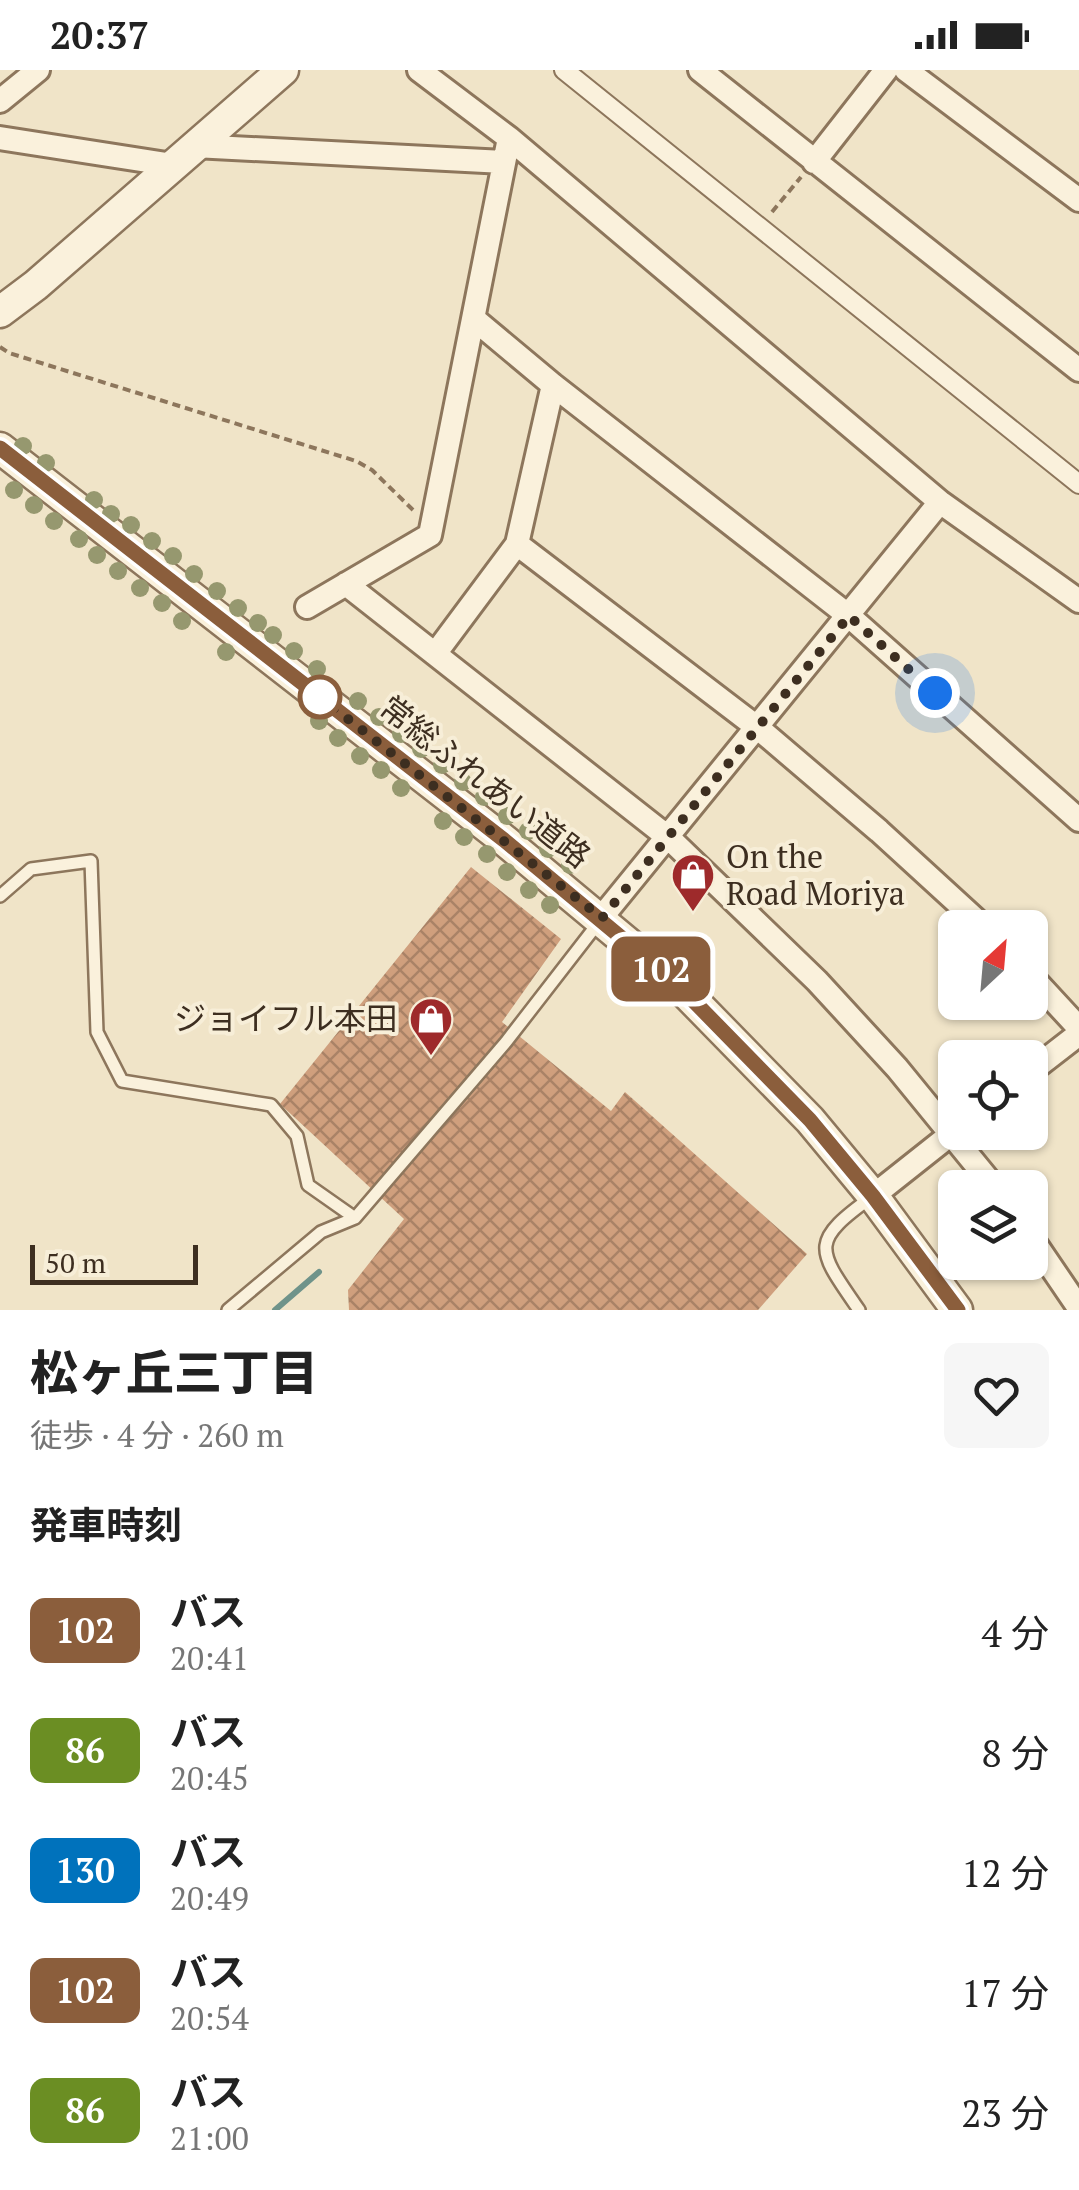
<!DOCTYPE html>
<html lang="ja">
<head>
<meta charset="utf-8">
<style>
	:root { --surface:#fff; --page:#f6f6f6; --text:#222; --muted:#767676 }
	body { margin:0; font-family:"PT Serif","Noto Sans JP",serif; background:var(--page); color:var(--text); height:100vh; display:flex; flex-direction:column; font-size:38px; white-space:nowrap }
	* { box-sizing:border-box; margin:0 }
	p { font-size:32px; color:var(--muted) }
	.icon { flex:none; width:55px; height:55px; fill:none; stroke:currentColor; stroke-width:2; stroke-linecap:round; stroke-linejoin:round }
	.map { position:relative; height:1240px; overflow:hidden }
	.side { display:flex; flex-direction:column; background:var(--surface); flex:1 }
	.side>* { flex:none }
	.badge { padding:0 20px; border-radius:15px; font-size:35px; line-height:65px }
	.needle { width:65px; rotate:26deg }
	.controls { position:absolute; left:938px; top:840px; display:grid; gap:20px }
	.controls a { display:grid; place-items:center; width:110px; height:110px; border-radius:15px; background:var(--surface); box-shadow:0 2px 8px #0004; font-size:50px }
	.scale { position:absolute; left:30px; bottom:25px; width:168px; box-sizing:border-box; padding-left:10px; border:5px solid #3d2e20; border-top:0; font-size:28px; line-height:35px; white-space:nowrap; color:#3d2e20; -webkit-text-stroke:8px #f7eed8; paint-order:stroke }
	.you { position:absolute; width:50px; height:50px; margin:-25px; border:8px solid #fff; border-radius:50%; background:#1a73e8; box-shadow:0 0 0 15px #1a73e833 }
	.map>.badge { position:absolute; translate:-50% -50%; box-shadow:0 0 0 5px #fff }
	h2 { padding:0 30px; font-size:38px; line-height:90px }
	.round { display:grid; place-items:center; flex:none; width:105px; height:105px; border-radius:15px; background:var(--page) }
	.overview { display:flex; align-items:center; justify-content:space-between; height:170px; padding:0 30px }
	h1 { font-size:48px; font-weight:800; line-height:75px }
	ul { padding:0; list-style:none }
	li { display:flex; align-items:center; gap:30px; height:120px; padding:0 30px }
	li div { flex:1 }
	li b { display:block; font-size:38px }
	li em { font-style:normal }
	li .badge { min-width:110px; font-weight:700; text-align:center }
	.status { display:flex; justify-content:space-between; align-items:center; height:70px; padding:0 50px; background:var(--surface); direction:ltr }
	.status svg { height:28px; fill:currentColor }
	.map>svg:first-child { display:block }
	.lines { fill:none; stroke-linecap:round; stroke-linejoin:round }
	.stream { stroke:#6f938a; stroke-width:6 }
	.building { fill:url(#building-cross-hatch) }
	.service-casing { stroke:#8d765c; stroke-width:16 }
	.pedestrian-casing { stroke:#8d765c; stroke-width:22 }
	.minor-casing { stroke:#8d765c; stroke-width:28 }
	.tertiary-casing { stroke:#8d765c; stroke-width:35 }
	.path { stroke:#8d765c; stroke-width:4; stroke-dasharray:8 5; stroke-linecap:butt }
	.service { stroke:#faf1dc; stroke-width:11 }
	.pedestrian { stroke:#faf1dc; stroke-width:18 }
	.minor { stroke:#faf1dc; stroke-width:22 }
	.tertiary { stroke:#faf1dc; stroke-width:30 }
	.tree { fill:#96986f }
	.line-casing { stroke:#fff; stroke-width:22 }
	.line { stroke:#8b5e3c; stroke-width:15 }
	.walk { stroke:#3d2e20; stroke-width:10; stroke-dasharray:0 18 }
	.stop-dot { fill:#fff; stroke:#8b5e3c; stroke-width:5 }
	.labels { text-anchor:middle; stroke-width:8; stroke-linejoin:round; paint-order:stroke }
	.street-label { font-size:32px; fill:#3d2e20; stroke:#f7eed8 }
	.poi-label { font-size:32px; fill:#3d2e20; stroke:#f7eed8; text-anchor:start }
</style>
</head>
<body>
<div class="status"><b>20:37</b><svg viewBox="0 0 49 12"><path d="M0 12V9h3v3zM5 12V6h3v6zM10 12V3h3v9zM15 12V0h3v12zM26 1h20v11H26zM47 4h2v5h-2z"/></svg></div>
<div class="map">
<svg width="1079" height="1240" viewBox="0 0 1079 1240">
	<defs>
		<pattern id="building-cross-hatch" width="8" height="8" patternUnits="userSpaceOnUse" patternTransform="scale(2.5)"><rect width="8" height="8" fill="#cf9f7d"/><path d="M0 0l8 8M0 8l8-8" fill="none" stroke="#a98266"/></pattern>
	</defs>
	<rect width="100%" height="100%" fill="#f0e4c8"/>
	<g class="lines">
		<path class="stream" d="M275 1240 319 1202"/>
	</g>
	<path class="building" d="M471 797 561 869 502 952 611 1041 625 1022 807 1184 758 1240H349L348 1220 404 1149 280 1034Z"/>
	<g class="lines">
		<g class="service-casing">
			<path id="service" d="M0 826 31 799 91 791 97 962 122 1011 271 1035 297 1066 308 1115 355 1148
				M228 1240 321 1162 355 1148 506 972 599 852
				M859 1240C816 1178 809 1172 873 1126"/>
		</g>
		<g class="pedestrian-casing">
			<path id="pedestrian" d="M564 0 1079 414"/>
		</g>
		<g class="minor-casing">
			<path id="minor" d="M419 0 509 68 940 432 1079 531
				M700 0 1079 300
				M906 0 1079 130
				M0 31 38 0
				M0 68 173 95
				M194 76 504 92
				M814 92 886 0
				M474 249 553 315 849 546 1079 750
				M517 474 758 658 879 761 985 858
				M346 514 669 768 817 911 897 998 995 1118
				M307 537 430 465 509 68
				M435 584 517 474 553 315
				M601 848 940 432
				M1030 905 1079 958
				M1030 1002 1079 964
				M873 1126 955 1061
				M1030 1166 1079 1238"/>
		</g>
		<g class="tertiary-casing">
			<path id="tertiary" d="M0 242 36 215 283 0
				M0 378 504 770 677 914 810 1050 873 1126 957 1240"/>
		</g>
		<path class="path" d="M772 142 801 107
			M0 277 9 283 356 391 372 400 413 440"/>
		<use href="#service" class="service"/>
		<use href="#pedestrian" class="pedestrian"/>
		<use href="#minor" class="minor"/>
		<use href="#tertiary" class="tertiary"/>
	</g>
	<g class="tree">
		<circle cx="23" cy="376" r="9"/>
		<circle cx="46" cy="393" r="9"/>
		<circle cx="14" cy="420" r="9"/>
		<circle cx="94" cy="430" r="9"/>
		<circle cx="34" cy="435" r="9"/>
		<circle cx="111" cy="444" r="9"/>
		<circle cx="54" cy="451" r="9"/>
		<circle cx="131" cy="455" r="9"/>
		<circle cx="79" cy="469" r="9"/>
		<circle cx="152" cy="471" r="9"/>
		<circle cx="97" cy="485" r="9"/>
		<circle cx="173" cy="486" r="9"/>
		<circle cx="118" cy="501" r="9"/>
		<circle cx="194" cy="504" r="9"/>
		<circle cx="140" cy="518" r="9"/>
		<circle cx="217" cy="521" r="9"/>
		<circle cx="162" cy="533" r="9"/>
		<circle cx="238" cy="538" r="9"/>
		<circle cx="182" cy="551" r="9"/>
		<circle cx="258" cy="553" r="9"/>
		<circle cx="273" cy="565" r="9"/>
		<circle cx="294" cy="581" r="9"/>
		<circle cx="226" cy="582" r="9"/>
		<circle cx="317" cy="599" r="9"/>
		<circle cx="358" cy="631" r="9"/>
		<circle cx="379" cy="647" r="9"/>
		<circle cx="319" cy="651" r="9"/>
		<circle cx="401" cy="664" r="9"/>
		<circle cx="338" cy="668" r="9"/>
		<circle cx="421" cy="679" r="9"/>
		<circle cx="360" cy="686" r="9"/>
		<circle cx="442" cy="695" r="9"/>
		<circle cx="381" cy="700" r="9"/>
		<circle cx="463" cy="712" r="9"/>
		<circle cx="401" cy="718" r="9"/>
		<circle cx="484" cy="727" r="9"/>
		<circle cx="507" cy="746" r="9"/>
		<circle cx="443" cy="751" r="9"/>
		<circle cx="528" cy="761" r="9"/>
		<circle cx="464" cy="767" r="9"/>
		<circle cx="548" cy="779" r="9"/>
		<circle cx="487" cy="784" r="9"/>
		<circle cx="570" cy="795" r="9"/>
		<circle cx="507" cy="802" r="9"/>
		<circle cx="529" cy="820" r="9"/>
		<circle cx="550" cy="835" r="9"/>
	</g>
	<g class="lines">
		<g class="line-casing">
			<path id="line" d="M0 378 504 770 677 914 810 1050 873 1126 958 1240"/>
		</g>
		<use href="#line" class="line"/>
		<path class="walk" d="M320 627 602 848 849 546 935 623"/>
	</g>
	<defs>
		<g id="shop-pin" transform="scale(2.25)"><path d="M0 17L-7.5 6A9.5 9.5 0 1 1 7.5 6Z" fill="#9e2a2b" stroke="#f7eed8"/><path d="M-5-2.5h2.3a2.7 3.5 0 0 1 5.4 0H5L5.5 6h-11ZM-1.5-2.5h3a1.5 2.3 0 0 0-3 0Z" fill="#fff"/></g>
	</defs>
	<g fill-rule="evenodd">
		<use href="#shop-pin" x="693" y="805"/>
		<use href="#shop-pin" x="431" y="949"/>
	</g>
	<circle class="stop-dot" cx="320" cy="627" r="20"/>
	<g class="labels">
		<g class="street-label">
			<text transform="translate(485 712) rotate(38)" y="11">常総ふれあい道路</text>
		</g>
		<g class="poi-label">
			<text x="726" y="798">On the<tspan x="726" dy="37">Road Moriya</tspan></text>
			<text x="398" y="960" text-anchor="end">ジョイフル本田</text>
		</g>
	</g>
</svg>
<div class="controls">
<a><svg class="needle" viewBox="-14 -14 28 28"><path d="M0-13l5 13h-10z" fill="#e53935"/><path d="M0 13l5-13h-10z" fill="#767676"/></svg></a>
<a><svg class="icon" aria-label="locate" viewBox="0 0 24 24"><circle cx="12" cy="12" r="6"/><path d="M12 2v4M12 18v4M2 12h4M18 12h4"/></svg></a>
<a><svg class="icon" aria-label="layers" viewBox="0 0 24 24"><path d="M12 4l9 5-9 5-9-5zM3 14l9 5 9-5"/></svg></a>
</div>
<div class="scale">50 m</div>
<div class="you" style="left:935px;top:623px"></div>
<b class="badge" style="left:661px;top:899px;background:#8b5e3c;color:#fff">102</b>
</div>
<section class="side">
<div class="overview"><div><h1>松ヶ丘三丁目</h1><p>徒歩 · 4 分 · 260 m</p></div><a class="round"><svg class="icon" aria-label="heart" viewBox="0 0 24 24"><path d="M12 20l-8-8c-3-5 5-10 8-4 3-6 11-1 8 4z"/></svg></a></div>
<h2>発車時刻</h2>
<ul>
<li><span class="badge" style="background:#8b5e3c;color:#fff">102</span><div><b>バス</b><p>20:41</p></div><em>4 分</em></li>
<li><span class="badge" style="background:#6b8e23;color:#fff">86</span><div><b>バス</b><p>20:45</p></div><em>8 分</em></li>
<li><span class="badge" style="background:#0072bc;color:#fff">130</span><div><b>バス</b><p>20:49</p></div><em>12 分</em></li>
<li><span class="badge" style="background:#8b5e3c;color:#fff">102</span><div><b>バス</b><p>20:54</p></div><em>17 分</em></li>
<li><span class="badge" style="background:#6b8e23;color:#fff">86</span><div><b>バス</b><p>21:00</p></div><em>23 分</em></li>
</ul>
</section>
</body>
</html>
